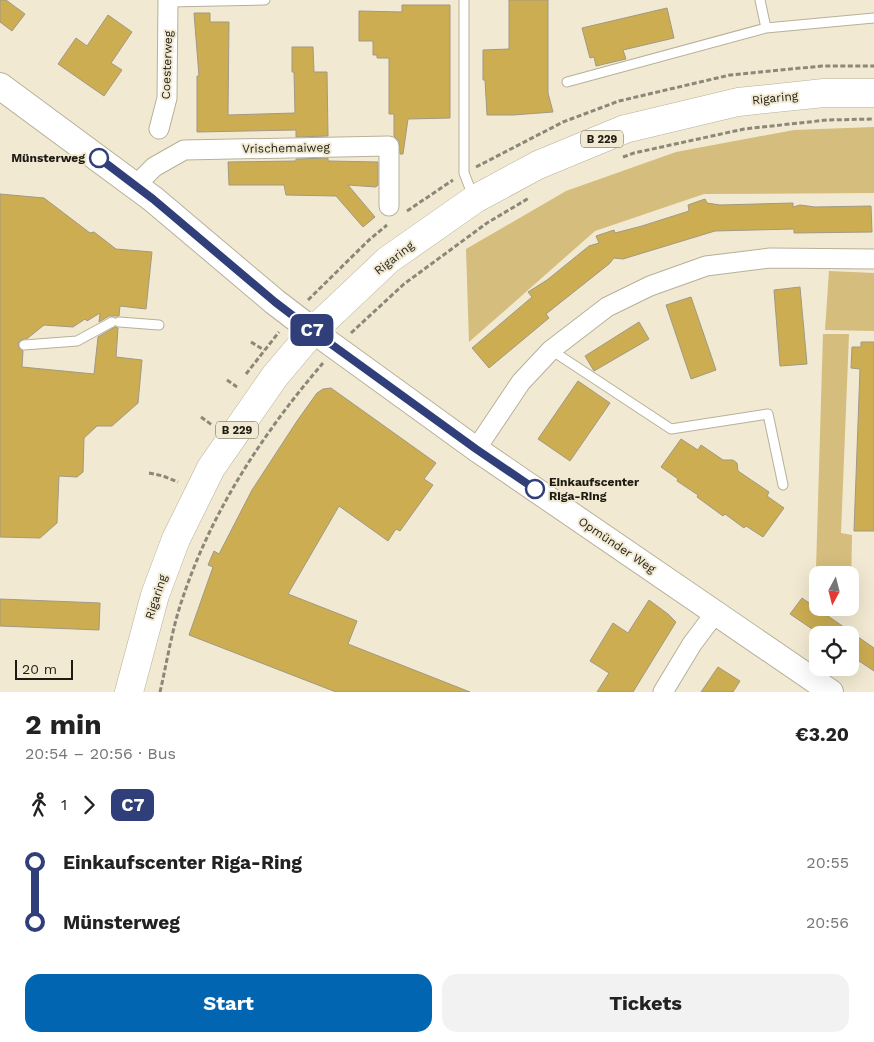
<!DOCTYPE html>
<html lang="en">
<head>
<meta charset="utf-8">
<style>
	:root { --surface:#fff; --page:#f2f2f2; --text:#222; --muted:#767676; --accent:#0165b2 }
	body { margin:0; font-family:"Work Sans",sans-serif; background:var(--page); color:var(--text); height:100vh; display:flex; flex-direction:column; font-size:19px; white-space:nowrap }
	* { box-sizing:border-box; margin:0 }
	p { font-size:16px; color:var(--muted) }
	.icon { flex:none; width:28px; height:28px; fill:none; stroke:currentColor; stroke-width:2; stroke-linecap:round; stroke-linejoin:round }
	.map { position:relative; height:692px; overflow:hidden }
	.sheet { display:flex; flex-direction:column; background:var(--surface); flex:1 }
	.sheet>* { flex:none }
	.badge { padding:0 10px; border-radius:8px; font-size:18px; line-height:32px }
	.needle { width:32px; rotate:187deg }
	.fabs { position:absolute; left:809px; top:566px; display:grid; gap:10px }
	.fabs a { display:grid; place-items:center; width:50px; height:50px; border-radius:10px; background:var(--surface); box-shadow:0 5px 20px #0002; font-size:25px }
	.scale { position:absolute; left:15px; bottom:12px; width:58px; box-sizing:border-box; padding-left:5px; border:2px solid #1e1b13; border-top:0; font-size:14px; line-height:18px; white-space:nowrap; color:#1e1b13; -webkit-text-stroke:4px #f1e9d1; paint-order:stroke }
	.map>.badge { position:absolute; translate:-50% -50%; box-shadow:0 0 0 2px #fff }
	.legs { display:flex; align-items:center; gap:8px; height:55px; padding:0 25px; font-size:16px }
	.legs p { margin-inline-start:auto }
	.summary { display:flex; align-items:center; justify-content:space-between; height:85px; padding:0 25px }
	h1 { font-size:28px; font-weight:700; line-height:38px }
	.action { display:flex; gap:10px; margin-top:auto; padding:10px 25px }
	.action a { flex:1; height:58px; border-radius:15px; background:var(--accent); color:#fff; font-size:20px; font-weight:700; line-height:58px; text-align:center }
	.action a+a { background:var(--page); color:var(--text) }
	ul { padding:0 25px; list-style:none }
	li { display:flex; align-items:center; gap:18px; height:60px; font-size:19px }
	li i { display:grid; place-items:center; width:8px; height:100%; margin:0 6px; background:currentColor }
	li i::after { content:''; width:12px; height:12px; margin:-6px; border:4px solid; border-radius:50%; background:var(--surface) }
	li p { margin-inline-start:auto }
	li:first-child i { background:linear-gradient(#0000 50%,currentColor 0) }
	li:last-child i { background:linear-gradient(currentColor 50%,#0000 0) }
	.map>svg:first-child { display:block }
	.green { fill:#d4bd7d }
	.building { fill:#ccad51; stroke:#a19984 }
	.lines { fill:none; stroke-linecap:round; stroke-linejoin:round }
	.service-casing { stroke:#b7b09a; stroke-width:11 }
	.minor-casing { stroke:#b7b09a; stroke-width:21 }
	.tertiary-casing { stroke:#b7b09a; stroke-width:26 }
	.secondary-casing { stroke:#b7b09a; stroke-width:28 }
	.primary-casing { stroke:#b7b09a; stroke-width:29 }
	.path { stroke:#8d8777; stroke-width:3; stroke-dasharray:5 2.5; stroke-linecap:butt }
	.service { stroke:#fff; stroke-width:9 }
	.minor { stroke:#fff; stroke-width:19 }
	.tertiary { stroke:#fff; stroke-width:24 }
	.secondary { stroke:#fff; stroke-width:26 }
	.primary { stroke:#fff; stroke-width:28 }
	.line-1-casing { stroke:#fff; stroke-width:11 }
	.line-1 { stroke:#303f79; stroke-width:8 }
	.stop-1-dot { fill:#fff; stroke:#303f79; stroke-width:2.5 }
	.labels { text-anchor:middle; stroke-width:4; stroke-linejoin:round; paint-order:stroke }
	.shield { fill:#f1e9d1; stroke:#5d594c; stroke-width:1 }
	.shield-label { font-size:11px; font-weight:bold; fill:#1e1b13 }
	.street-label { font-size:12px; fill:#1e1b13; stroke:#f1e9d1 }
	.stop-label { font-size:12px; font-weight:bold; fill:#1e1b13; stroke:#f1e9d1; text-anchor:end }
</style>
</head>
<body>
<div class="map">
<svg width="874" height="692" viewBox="0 0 874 692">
	<rect width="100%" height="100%" fill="#f1e9d1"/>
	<path class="green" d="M874 127V193L704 194 595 231 469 342 466 249 566 191 676 152 794 130Z
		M829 271 874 273V331L825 330Z
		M823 334H849L841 533 852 535 851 591 850 575H825L816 569Z"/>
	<path class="building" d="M0 0H6L25 14 12 31 0 22Z
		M509 0H548V93L553 112 513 115H487L485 80H483V50L509 49Z
		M402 5H450V118L408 119 403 154H400L399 141 394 136V114H389V58H377V55H373V41H359V11L402 12Z
		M667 8 674 38 623 50 626 59 596 66 594 57 590 58 582 28Z
		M194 13H210V22H229L228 115 295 113 294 72H292V47H313L314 72H327L328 136 296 137V130L197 132V76H199Z
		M108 15 132 32 111 63 122 70 104 96 58 64 76 38 87 46Z
		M328 158V161L378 162V185L376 187 348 185 375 217 363 227 336 196 286 195 284 185H229L228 162 296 161V159Z
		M0 194 44 198 90 233 94 232 116 249 152 252 146 309 120 306 119 316H109L99 322 100 313 87 321 85 319 73 327 44 325 28 338 21 340 18 343 19 348 23 351 22 367 94 374 98 337 115 327 118 328 116 357 142 360 138 403 112 426H97L84 438 83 472 77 477 59 476 57 523 40 538 0 537Z
		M705 199 707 203 720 205 793 203V207L800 205 815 207 871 206 872 232 794 233V229L715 231 623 259 614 258 609 264 546 314 549 318 489 368 472 348 532 297 528 292 547 280 589 246 599 243 596 236 614 230 615 233 642 226 689 211 688 205Z
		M800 287 807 364 780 366 774 290Z
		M691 297 716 370 691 379 666 305Z
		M639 322 649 339 594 371 585 356Z
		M861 342H874V531H854L860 369 851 368 852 347H861Z
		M578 381 610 403 570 461 538 439Z
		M331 388 436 463 424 479 433 485 400 531 396 529 388 541 339 506 288 594 357 621 348 644 470 692H336L189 635 213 567 208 565 214 551 219 554 252 490 297 421 317 393 323 389Z
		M681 439 698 450 701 445 723 460H733L737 463 738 471 769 492 767 496 784 508 763 537 746 526 744 528 725 514 723 516 697 497 698 495 677 481 678 479 661 467Z
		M802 598 874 648V671L850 655V635H821L790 614Z
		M0 599 100 603 99 630 0 626Z
		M649 600 668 614 676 622 633 692H597L609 673 590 661 613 623 628 633Z
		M718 667 740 681 733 692H701Z"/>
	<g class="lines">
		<g class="service-casing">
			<path id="service" d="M464 0V173L473 196
				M760 0 766 28
				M168 2 265 0
				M567 82 766 28 874 18
				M119 322 159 325
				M24 345 77 341 112 322
				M551 350 671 429 768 414 783 485"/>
		</g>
		<g class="minor-casing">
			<path id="minor" d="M159 129 167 98 168 0
				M135 186 154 167 184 150 389 146V206
				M476 449 521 382 551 350 607 307 650 286 706 266 770 258 874 259
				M663 692 692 644 716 612"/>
		</g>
		<g class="tertiary-casing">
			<path id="tertiary" d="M313 331 476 449 831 692"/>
		</g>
		<g class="secondary-casing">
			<path id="secondary" d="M0 86 153 199 275 302 313 331"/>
		</g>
		<g class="primary-casing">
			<path id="primary" d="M129 692 155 595 176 539 211 468 275 376 313 331 388 260 475 199 538 165 625 129 738 102 824 93H874"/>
		</g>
		<path class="path" d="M623 157 634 153 744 129 827 120 874 119
			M476 167 563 122 619 101 730 75 822 66H874
			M407 211 453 180
			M308 300 369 240 387 225
			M351 333 404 284 487 223 529 198
			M251 342 264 350
			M246 374 279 332
			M227 380 237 387
			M201 417 212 425
			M149 473 163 476 178 482
			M160 692C167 662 172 629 182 600 211 512 263 433 323 363"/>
		<use href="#service" class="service"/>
		<use href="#minor" class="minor"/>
		<use href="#tertiary" class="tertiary"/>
		<use href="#secondary" class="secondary"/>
		<use href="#primary" class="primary"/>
	</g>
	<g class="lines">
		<g class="line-1-casing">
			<path id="line-1" d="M99 158 153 199 275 302 313 331 476 449 535 489"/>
		</g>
		<use href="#line-1" class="line-1"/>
	</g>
	<g class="stop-1-dot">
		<circle cx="99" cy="158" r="9"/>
		<circle cx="535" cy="489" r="9"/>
	</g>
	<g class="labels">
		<g class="shield">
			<rect x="581" y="130.5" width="42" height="17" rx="4"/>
			<rect x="216" y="421.5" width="42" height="17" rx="4"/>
		</g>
		<g class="shield-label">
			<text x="602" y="143">B 229</text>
			<text x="237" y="434">B 229</text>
		</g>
		<g class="street-label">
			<text transform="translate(167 65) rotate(-88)" y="4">Coesterweg</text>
			<text transform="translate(775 98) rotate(-6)" y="4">Rigaring</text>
			<text transform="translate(286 148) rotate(-1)" y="4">Vrischemaiweg</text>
			<text transform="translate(394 258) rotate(-38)" y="4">Rigaring</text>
			<text transform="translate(617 545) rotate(34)" y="4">Opmünder Weg</text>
			<text transform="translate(156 597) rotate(-72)" y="4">Rigaring</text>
		</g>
		<g class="stop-label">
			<text x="85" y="162">Münsterweg</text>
			<text x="549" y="486" text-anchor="start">Einkaufscenter<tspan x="549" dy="14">Riga-Ring</tspan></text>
		</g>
	</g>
</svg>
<div class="fabs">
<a><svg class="needle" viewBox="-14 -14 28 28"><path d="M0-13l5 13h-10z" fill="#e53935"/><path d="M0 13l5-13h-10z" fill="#767676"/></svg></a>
<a><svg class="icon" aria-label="locate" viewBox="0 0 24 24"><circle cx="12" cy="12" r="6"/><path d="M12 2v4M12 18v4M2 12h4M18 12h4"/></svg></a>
</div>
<div class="scale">20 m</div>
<b class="badge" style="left:312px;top:330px;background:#303f79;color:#fff">C7</b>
</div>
<section class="sheet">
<div class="summary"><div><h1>2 min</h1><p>20:54 – 20:56 · Bus</p></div><b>€3.20</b></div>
<div class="legs"><svg class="icon" aria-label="walk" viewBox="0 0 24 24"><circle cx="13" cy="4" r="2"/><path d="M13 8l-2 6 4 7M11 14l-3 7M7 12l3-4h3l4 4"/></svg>1<svg class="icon" aria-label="forward" viewBox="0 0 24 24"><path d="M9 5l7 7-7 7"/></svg><b class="badge" style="background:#303f79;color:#fff">C7</b></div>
<ul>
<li><i style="color:#303f79"></i><b>Einkaufscenter Riga-Ring</b><p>20:55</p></li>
<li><i style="color:#303f79"></i><b>Münsterweg</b><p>20:56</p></li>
</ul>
<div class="action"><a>Start</a><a>Tickets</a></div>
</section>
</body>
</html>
